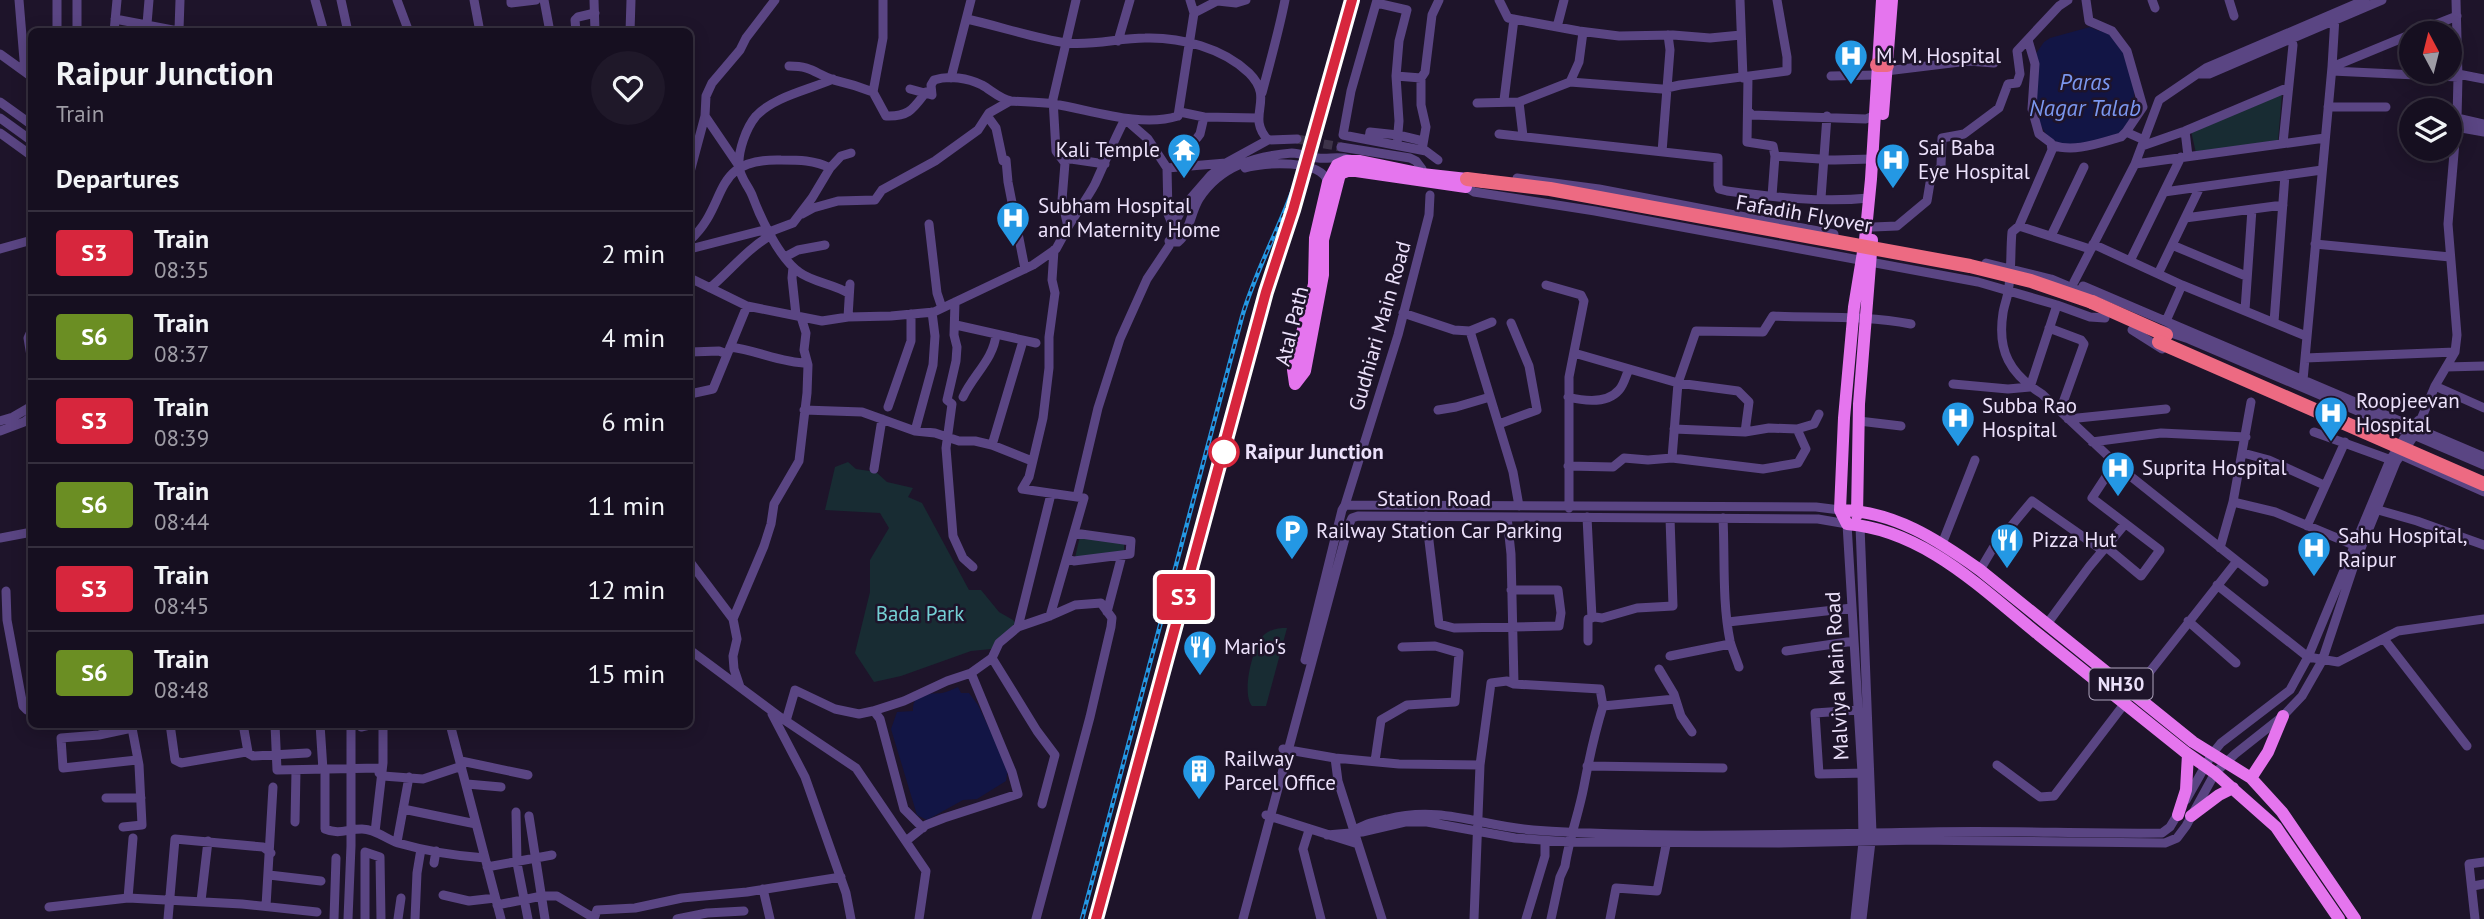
<!DOCTYPE html>
<html lang="en">
<head>
<meta charset="utf-8">
<style>
	:root { --surface:#160f20; --page:#1f1829; --text:#f1f3f6; --muted:#9e9ca5; --line:#352f3e }
	body { margin:0; font-family:"PT Sans",sans-serif; background:var(--page); color:var(--text); height:100vh; display:flex; flex-direction:column; font-size:26px; white-space:nowrap }
	* { box-sizing:border-box; margin:0 }
	p { font-size:23px; color:var(--muted) }
	.icon { flex:none; width:38px; height:38px; fill:none; stroke:currentColor; stroke-width:2; stroke-linecap:round; stroke-linejoin:round }
	.map { position:relative; flex:1; overflow:hidden }
	.details { position:absolute; left:28px; top:28px; width:665px; height:700px; display:flex; flex-direction:column; background:var(--surface); border-radius:10px; box-shadow:0 4px 18px #0003,0 0 0 2px var(--line) }
	.details>* { flex:none }
	.badge { padding:0 14px; border-radius:5px; font-size:24px; line-height:46px }
	.needle { width:46px; rotate:353deg }
	.tools { position:absolute; left:2399px; top:21px; display:grid; gap:14px }
	.tools a { display:grid; place-items:center; width:63px; height:63px; border-radius:50%; background:var(--surface); box-shadow:0 4px 18px #0003,0 0 0 2px var(--line); font-size:35px }
	.map>.badge { position:absolute; translate:-50% -50%; box-shadow:0 0 0 4px #fff }
	h2 { padding:0 28px; font-size:26px; line-height:63px }
	.round { display:grid; place-items:center; flex:none; width:74px; height:74px; border-radius:37px; background:var(--page) }
	.headline { display:flex; align-items:center; justify-content:space-between; height:119px; padding:0 28px }
	h1 { font-size:33px; font-weight:700; line-height:52px }
	ul { padding:0; list-style:none }
	li { display:flex; align-items:center; gap:21px; height:84px; padding:0 28px; border-top:2px solid var(--line) }
	li div { flex:1 }
	li b { display:block; font-size:26px }
	li em { font-style:normal }
	li .badge { min-width:77px; font-weight:700; text-align:center }
	.map>svg:first-child { display:block }
	.green { fill:#182c33 }
	.water { fill:#121545 }
	.lines { fill:none; stroke-linecap:round; stroke-linejoin:round }
	.minor-tunnel { stroke:#3d3349; stroke-width:9; stroke-dasharray:9 4.5; stroke-linecap:butt }
	.minor { stroke:#5a4583; stroke-width:9 }
	.major { stroke:#e575ee; stroke-width:12 }
	.highway { stroke:#ed6a82; stroke-width:14 }
	.rail-casing { stroke:#2498e4; stroke-width:4.5 }
	.rail { stroke:#1e142a; stroke-width:2; stroke-dasharray:5; stroke-linecap:butt }
	.highway-bridge { stroke:#ed6a82; stroke-width:14 }
	.line-casing { stroke:#fff; stroke-width:16 }
	.line { stroke:#d7263d; stroke-width:10 }
	.stop-dot { fill:#fff; stroke:#d7263d; stroke-width:3.5 }
	.labels { text-anchor:middle; stroke-width:5; stroke-linejoin:round; paint-order:stroke }
	.shield { fill:#1e142a; stroke:#aea4bc; stroke-width:2 }
	.shield-label { font-size:19px; font-weight:bold; fill:#ece1fb }
	.poi-label { font-size:21px; fill:#ece1fb; stroke:#1e142a; text-anchor:start }
	.street-label { font-size:21px; fill:#ece1fb; stroke:#1e142a }
	.stop-label { font-size:21px; font-weight:bold; fill:#ece1fb; stroke:#1e142a; text-anchor:start }
	.park-label { font-size:21px; fill:#74d0d4; stroke:#1e142a }
	.water-label { font-size:23px; font-style:italic; fill:#7b97ef; stroke:#1e142a }
</style>
</head>
<body>
<div class="map">
<svg width="2484" height="919" viewBox="0 0 2484 919">
	<rect width="100%" height="100%" fill="#1e142a"/>
	<path class="green" d="M2282 93 2278 141 2196 153 2191 131Z
		M848 462 856 469 876 472 887 482 913 488 908 497 922 503 969 590H981L999 612 1013 620 1018 627 997 641 991 649 971 651 901 676 874 682 855 653 870 592V560L889 528 880 513 825 510 835 467Z
		M1080 536 1124 542V552L1075 558Z
		M1287 628 1266 706H1252C1241 693 1253 644 1265 634 1271 629 1279 628 1287 628Z"/>
	<path class="water" d="M2090 27 2099 31 2107 30 2125 55 2134 88V113L2119 135 2066 147 2048 137 2035 116V55L2044 42 2050 38Z
		M958 687 961 693H969L978 705 1008 768 1006 781 977 799 963 800 927 820 917 815 891 729 897 712 913 711C912 692 929 694 942 693 947 692 953 689 958 687Z"/>
	<g class="lines">
		<path class="minor-tunnel" d="M1297 139 1341 147"/>
		<path class="minor" d="M19 0 25 72
			M57 0V32
			M315 0 324 32
			M341 0 348 32
			M397 0 409 32
			M474 0 480 32
			M511 0V3L536 0
			M544 0 550 32
			M594 0 595 31 597 32
			M883 0V38L873 92 886 116C909 117 913 109 926 92
			M1377 0 1351 91 1343 135 1426 151 1438 160
			M1499 0 1508 18 1579 31 1619 36 1673 35 1710 38 1741 35
			M1740 0 1743 78
			M2086 0 2089 21 2112 31 2127 51 2143 107 2126 132 2144 140
			M2152 0 2155 8
			M2229 0 2234 16
			M1218 1 1236 3 1246 0
			M1377 3 1407 10 1399 41 1396 76 1421 78 1425 72 1432 15 1439 0
			M1194 13 1219 0
			M115 19 183 32
			M967 19C999 26 1033 38 1066 43 1093 46 1119 38 1145 38 1181 37 1223 48 1249 73 1276 100 1245 115 1268 140L1297 139
			M147 24 149 0
			M1557 27 1564 0
			M179 30 180 0
			M77 32V0
			M114 32 117 0
			M576 32 575 20 578 17 595 13
			M630 32 631 0
			M2414 33 2457 16
			M2028 40 2035 64 2032 109 2039 134 2051 143 2052 150 2019 226 2012 232C2010 252 2012 272 2008 292 2007 299 2004 306 2003 313 1997 351 2010 374 2042 394L2124 471 2237 561 2133 693
			M1118 41 1130 0
			M0 54 32 77
			M789 66C813 66 815 74 834 80 847 83 860 87 873 92
			M2332 67 2335 17
			M1886 71 1968 61 1994 63
			M2332 71 2458 77
			M2200 74H2209L2382 0
			M2458 74 2484 79
			M1396 76 1399 121 1397 144
			M1831 76 1876 75
			M1748 77 1747 142 1773 146 1775 156 1772 196
			M951 78 971 0
			M1421 78V105L1426 127 1422 150
			M833 79C809 90 775 96 756 116 746 128 738 151 739 166 740 178 748 185 752 195 760 217 779 258 799 272 812 282 834 284 848 293
			M1570 82 1662 89 1680 85 1787 71V57L1777 0
			M910 89 932 95 931 85 934 80C949 75 968 78 982 85 991 90 1000 99 1011 101 1025 102 1040 102 1054 104 1091 110 1141 128 1178 116L1180 112 1204 117 1200 134 1197 138
			M1262 93C1270 62 1279 31 1285 0
			M1504 100 1514 19
			M0 102 32 125
			M1519 102 1570 82 1579 62 1583 32
			M1477 103 1519 102 1523 136
			M2328 107H2386
			M1748 111 1752 115 1866 119 1875 115
			M705 116 739 166
			M1178 116 1194 13 1190 0
			M988 117 996 128 1003 161 1006 160 1008 182 1025 269
			M1204 117 1257 118
			M0 118 32 141
			M2457 118 2484 124
			M2456 127 2484 132
			M2185 131 2188 156
			M0 133 32 156
			M1499 134 1718 158V185L1719 189 1727 191C1773 197 1822 203 1869 198
			M1369 139 1370 132 1398 135 1423 141
			M2283 143 2293 45 2290 33
			M2052 145C2074 153 2099 143 2121 137L2126 132
			M2142 146 2185 131 2287 88
			M1341 147 1410 158 1416 161 1422 169
			M1662 152 1670 50 1668 35
			M1775 156 1835 160 1872 159
			M1063 160 1071 159 1105 164
			M2135 164 2325 138
			M1167 168 1168 214 1173 226
			M1245 168C1264 162 1321 159 1328 182
			M690 172 705 116 706 96 712 83 740 50 746 38 775 0
			M1517 178 1599 189 1834 234
			M1466 187 1474 192 1595 211 1978 282 2057 305 2090 317 2105 318
			M2164 192 2322 170
			M1821 198 1827 116
			M802 214 813 208 838 201 875 200 882 190 935 161 978 130 989 113 1010 101
			M2185 218 2283 205
			M929 224 937 293 942 308
			M2019 226 2090 249
			M1068 227C1076 213 1087 199 1095 184 1105 162 1114 140 1125 119L1148 139 1167 168 1226 163
			M1873 227 1897 226 1927 201 1930 183 1941 166 1942 138 1964 134 1999 108 2008 84 2017 83 2020 74 2017 51 2059 6 2068 0
			M2051 236 2084 167
			M690 240C730 204 709 158 781 160 798 160 815 160 830 168
			M1169 241 1178 242C1189 234 1191 212 1199 199 1220 166 1255 156 1292 153 1301 153 1309 158 1318 158 1330 159 1338 156 1350 159
			M2093 244 2182 285 2306 336
			M2315 244 2450 257
			M2172 245 2246 276
			M0 249 32 240
			M690 249 760 231 769 232 793 223 812 198 830 168 841 156 851 153
			M785 257 798 250 825 245
			M2130 261 2181 157
			M1986 263 2051 279 2089 295
			M793 267 792 278 796 315
			M2158 274 2200 187
			M690 278 747 306 822 321 848 317 891 316 934 312 1033 265 1056 249 1068 227 1062 200 1065 163 1056 151 1053 99 1076 0
			M2074 282 2135 164 2159 100 2206 68 2365 0
			M1546 285 1581 295 1584 301 1569 377V508
			M2083 286 2484 457
			M710 288C731 270 747 249 771 235
			M955 302 954 335 957 347 956 361 947 400 952 404 946 448 953 536 963 558 973 567
			M2245 310 2252 209
			M1403 313 1454 330 1470 331 1492 322
			M848 317 850 284
			M2166 321 2182 285
			M2274 322 2285 175
			M956 325 1036 343
			M2049 328 2081 340 2084 344 2060 411
			M32 329 28 338 32 362
			M2132 330 2162 349
			M2162 330 2189 339 2484 465
			M1470 331 1513 472 1519 506
			M730 347C756 350 782 363 807 363
			M690 352 719 351 727 354
			M1574 353 1678 383 1738 391 1749 402 1745 432 1674 429
			M2305 358 2455 352
			M2446 367 2484 366
			M2303 380 2332 67 2412 34
			M1953 384 2008 389 2030 387 2057 305
			M2435 386 2484 408
			M690 394 713 389 747 306
			M963 397C973 375 994 359 996 334
			M1568 397C1584 401 1607 404 1619 390 1624 385 1626 375 1629 369
			M888 407 911 341V314
			M804 410 862 412 915 431 935 433 959 441H975L992 445 1032 461
			M1438 410 1456 407 1490 397
			M2068 419 2166 409
			M0 421 13 417 32 406
			M1859 421 1901 426
			M1499 424 1537 410 1529 366 1511 323
			M1797 429 1814 424 1819 414
			M0 431 24 422 32 416
			M915 431 933 365 935 336 932 312
			M2314 432 2394 461
			M2092 442 2161 433 2246 437
			M992 445 1023 341
			M2243 453 2269 460 2324 485
			M2396 453 2484 492
			M1672 458 1763 469 1798 463 1806 449 1797 429 1769 428 1745 432
			M1568 466 1613 467 1624 458 1648 460 1672 458 1678 383 1696 331 1763 332 1773 316C1819 318 1866 315 1911 324
			M874 469 882 419
			M1077 497 1098 408 1120 339 1147 279 1169 246 1176 220 1184 206 1211 175 1226 163 1268 140
			M2233 502 2275 512 2356 546
			M1345 505 1816 507 1840 510
			M2371 508 2417 521 2484 545
			M1426 516 1439 624 1454 628 1559 626 1561 613 1558 590H1511
			M1507 517 1511 554 1514 684
			M1587 517 1592 618
			M1723 518C1725 558 1722 601 1730 641 1732 649 1736 658 1739 667
			M1860 526 1872 833 1862 919
			M2307 526 2345 442
			M0 538 32 532
			M1942 544 1975 460
			M2105 546 2141 576 2160 550 2092 498 2115 463
			M2220 548 2233 502 2251 402
			M1067 559 1074 561 1130 554 1131 541 1074 533
			M2237 561 2264 582
			M690 562 733 619 737 639 733 656 734 669 740 687
			M1980 570 1993 548 2032 501 2102 550
			M2217 585 2308 657 2338 662 2398 631 2484 619
			M6 591 7 620 23 706 27 710 32 709
			M1107 612 1122 555
			M1050 616 1084 498 1022 489 1029 477 1043 418 1049 368V337L1055 293 1052 280 1054 250
			M733 619 764 546 771 524 774 504 799 461 807 393 808 365 804 350 806 333 801 317
			M2188 621 2236 663
			M1728 622 1852 608
			M2047 624 2089 567 2125 524
			M1018 627 1051 494
			M2384 639 2467 746
			M1588 641V619L1595 617 1602 618 1637 608 1673 606 1670 518
			M690 650 780 717 856 768 926 871 919 919
			M1786 651 1854 641
			M1670 656 1730 644
			M992 658 1037 731 1055 755 1042 804
			M1305 660 1342 510 1345 505 1398 335 1429 215 1430 195
			M1659 669 1674 694 1681 716 1692 732
			M1858 710 1815 713 1819 774 1867 773
			M874 711 880 719 904 809 923 828
			M772 714 805 777 846 893 851 919
			M786 721 795 690 835 709 859 714 873 711 904 701 947 681 971 673 992 658 999 643 1018 627 1050 616 1075 605 1101 603 1112 618 1111 627 1090 717 1036 919
			M170 724 175 760 181 763 246 752 253 756 307 753
			M243 724 248 752
			M275 724 277 770 379 768V773L383 776 423 779 462 766
			M320 724 323 770
			M450 724 501 919
			M170 726 182 724
			M361 727 374 724
			M132 728 99 735 61 738 63 768 137 760
			M1283 749 1335 758 1399 764 1480 765
			M1335 758 1338 781 1382 919
			M461 761 528 775
			M1375 761 1381 720 1407 705 1455 702 1459 653 1435 646 1402 647
			M1997 765 2040 797 2054 796 2125 703
			M1587 766 1723 768
			M325 770V829C339 835 348 829 362 829 375 829 386 839 398 843 426 851 456 856 485 858
			M467 784 501 787
			M106 798H141
			M2186 800 2212 754 2221 743 2290 690 2308 657 2390 460 2412 426 2419 420
			M403 809 476 824
			M516 812 517 863 528 919
			M1266 815 1358 844
			M529 816 545 919
			M295 822 296 770
			M123 827 142 825 139 765 132 728 134 724
			M1309 830 1303 849 1321 919
			M375 832 383 763V724
			M1353 832C1363 824 1374 822 1387 819 1442 805 1480 826 1533 830 1665 839 1797 834 1929 832 2007 830 2084 834 2162 833L2170 827 2179 812
			M1327 835 1362 832 1405 822H1427L1515 838 1570 842 1779 843 1917 840 2165 843 2177 838 2186 826 2215 773 2235 754 2283 716 2302 696 2322 661 2353 568 2396 462 2414 436 2435 386 2455 352 2457 335 2448 224 2457 118 2458 77 2456 0
			M906 841 926 825 944 818 1018 794 1012 772 971 673
			M397 842 409 777
			M434 863 436 851
			M487 867 552 855
			M269 875 321 881
			M2473 886 2484 884
			M763 889 770 919
			M443 895 469 901 495 898
			M128 898 133 838
			M201 901 208 841
			M497 905 542 896H557L594 918
			M266 906 273 787
			M49 907 128 898 242 904 317 912
			M168 919 175 839 263 847 271 853
			M334 919 336 858
			M348 919 351 846V724
			M365 919V852L380 857 381 919
			M398 919 401 898
			M415 919 417 873 421 849
			M594 919 597 910 635 908 682 898 747 892 841 877
			M677 919 707 913 744 911
			M1243 919 1348 527 1352 518 1358 516 1818 519 1847 524 1862 773 1863 842 1855 919
			M1474 919 1480 765 1491 683 1507 681 1514 684 1600 689 1603 706
			M1526 919 1545 856V841
			M1551 919 1560 877 1565 866C1569 839 1579 813 1584 786 1589 759 1595 732 1603 706L1675 699
			M1610 919 1616 888 1657 891 1667 840
			M2475 919 2469 864 2484 862"/>
		<path class="major" d="M1882 0 1871 179 1865 240 1854 307 1844 418 1840 510 1847 524C1924 530 1982 589 2039 635 2088 674 2137 713 2185 752L2215 773 2276 827 2339 919
			M1883 114 1892 0
			M1466 187 1356 171H1348L1340 174 1323 240V275L1305 371 1295 384 1293 370 1314 284 1315 238 1328 182 1337 165 1346 161H1359L1422 174 1467 179
			M1840 510C1894 511 1938 540 1980 570L2193 742 2251 778 2282 812 2355 919
			M1857 515 1859 404 1872 240
			M2251 778 2268 752 2283 716
			M2178 815 2186 790 2188 754
			M2191 816 2219 795 2233 788"/>
		<path class="highway" d="M1877 65H1887
			M1467 179 1483 181
			M2092 302 2166 335"/>
		<g class="rail-casing">
			<path id="rail" d="M1082 919 1242 317C1255 272 1278 231 1294 187 1316 127 1330 62 1347 0
				M1096 919 1266 292 1289 224"/>
		</g>
		<use href="#rail" class="rail"/>
		<path class="highway-bridge" d="M1483 181 1550 189 1970 266 2031 281 2092 302
			M2159 342 2484 484"/>
	</g>
	<g class="lines">
		<g class="line-casing">
			<path id="line" d="M1096 919 1266 292 1293 210 1352 0"/>
		</g>
		<use href="#line" class="line"/>
	</g>
	<defs>
		<g id="hospital-pin" transform="scale(1.75)"><path d="M0 17L-7.5 6A9.5 9.5 0 1 1 7.5 6Z" fill="#2498e4" stroke="#1e142a"/><path d="M-5-5h3v3.5h4V-5h3V5h-3V1.5h-4V5h-3Z" fill="#fff"/></g>
		<g id="temple-pin" transform="scale(1.75)"><path d="M0 17L-7.5 6A9.5 9.5 0 1 1 7.5 6Z" fill="#2498e4" stroke="#1e142a"/><path d="M0-6L5-2H3V0L6.5 2.5H4V6H1.5V3h-3V6H-4V2.5H-6.5L-3 0V-2H-5Z" fill="#fff"/></g>
		<g id="parking-pin" transform="scale(1.75)"><path d="M0 17L-7.5 6A9.5 9.5 0 1 1 7.5 6Z" fill="#2498e4" stroke="#1e142a"/><path d="M-3.5-5.5H1a3.5 3.5 0 0 1 0 7H-1V5.5H-3.5ZM-1-3.4V-.6H.8a1.4 1.4 0 0 0 0-2.8Z" fill="#fff"/></g>
		<g id="restaurant-pin" transform="scale(1.75)"><path d="M0 17L-7.5 6A9.5 9.5 0 1 1 7.5 6Z" fill="#2498e4" stroke="#1e142a"/><path d="M-5-6h1v4h1v-4h1v4h1v-4h1v5L-1.5 .5V6h-2V.5L-5-1ZM5-6V6H3V1.5H1.5Q1.5-4 5-6Z" fill="#fff"/></g>
		<g id="building-pin" transform="scale(1.75)"><path d="M0 17L-7.5 6A9.5 9.5 0 1 1 7.5 6Z" fill="#2498e4" stroke="#1e142a"/><path d="M-4-6H4V6H1V3H-1V6H-4ZM-2.5-4.3h1.7v1.8h-1.7ZM.8-4.3h1.7v1.8H.8ZM-2.5-1h1.7V.8h-1.7ZM.8-1h1.7V.8H.8Z" fill="#fff"/></g>
	</defs>
	<g fill-rule="evenodd">
		<use href="#hospital-pin" x="1851" y="56"/>
		<use href="#temple-pin" x="1184" y="150"/>
		<use href="#hospital-pin" x="1893" y="160"/>
		<use href="#hospital-pin" x="1013" y="218"/>
		<use href="#hospital-pin" x="2331" y="413"/>
		<use href="#hospital-pin" x="1958" y="418"/>
		<use href="#hospital-pin" x="2118" y="468"/>
		<use href="#parking-pin" x="1292" y="531"/>
		<use href="#restaurant-pin" x="2007" y="540"/>
		<use href="#hospital-pin" x="2314" y="548"/>
		<use href="#restaurant-pin" x="1200" y="647"/>
		<use href="#building-pin" x="1199" y="771"/>
	</g>
	<circle class="stop-dot" cx="1224" cy="452" r="14"/>
	<g class="labels">
		<rect class="shield" x="2089.5" y="668.5" width="63" height="31" rx="5"/>
		<g class="shield-label">
			<text x="2121" y="691">NH30</text>
		</g>
		<g class="poi-label">
			<text x="1876" y="63">M. M. Hospital</text>
			<text x="1918" y="155">Sai Baba<tspan x="1918" dy="24">Eye Hospital</tspan></text>
			<text x="1160" y="157" text-anchor="end">Kali Temple</text>
			<text x="1038" y="213">Subham Hospital<tspan x="1038" dy="24">and Maternity Home</tspan></text>
			<text x="2356" y="408">Roopjeevan<tspan x="2356" dy="24">Hospital</tspan></text>
			<text x="1982" y="413">Subba Rao<tspan x="1982" dy="24">Hospital</tspan></text>
			<text x="2142" y="475">Suprita Hospital</text>
			<text x="1316" y="538">Railway Station Car Parking</text>
			<text x="2338" y="543">Sahu Hospital,<tspan x="2338" dy="24">Raipur</tspan></text>
			<text x="2032" y="547">Pizza Hut</text>
			<text x="1224" y="654">Mario's</text>
			<text x="1224" y="766">Railway<tspan x="1224" dy="24">Parcel Office</tspan></text>
		</g>
		<g class="street-label">
			<text transform="translate(1804 214) rotate(10)" y="7">Fafadih Flyover</text>
			<text transform="translate(1292 326) rotate(-76)" y="7">Atal Path</text>
			<text transform="translate(1380 326) rotate(-74)" y="7">Gudhiari Main Road</text>
			<text x="1434" y="506">Station Road</text>
			<text transform="translate(1837 676) rotate(-93)" y="7">Malviya Main Road</text>
		</g>
		<g class="stop-label">
			<text x="1245" y="459">Raipur Junction</text>
		</g>
		<g class="park-label">
			<text x="920" y="621">Bada Park</text>
		</g>
		<g class="water-label">
			<text x="2085" y="90">Paras<tspan x="2085" dy="26">Nagar Talab</tspan></text>
		</g>
	</g>
</svg>
<div class="tools">
<a><svg class="needle" viewBox="-14 -14 28 28"><path d="M0-13l5 13h-10z" fill="#e53935"/><path d="M0 13l5-13h-10z" fill="#9e9ca5"/></svg></a>
<a><svg class="icon" aria-label="layers" viewBox="0 0 24 24"><path d="M12 4l9 5-9 5-9-5zM3 14l9 5 9-5"/></svg></a>
</div>
<b class="badge" style="left:1184px;top:597px;background:#d7263d;color:#fff">S3</b>
<section class="details">
<div class="headline"><div><h1>Raipur Junction</h1><p>Train</p></div><a class="round"><svg class="icon" aria-label="heart" viewBox="0 0 24 24"><path d="M12 20l-8-8c-3-5 5-10 8-4 3-6 11-1 8 4z"/></svg></a></div>
<h2>Departures</h2>
<ul>
<li><span class="badge" style="background:#d7263d;color:#fff">S3</span><div><b>Train</b><p>08:35</p></div><em>2 min</em></li>
<li><span class="badge" style="background:#6b8e23;color:#fff">S6</span><div><b>Train</b><p>08:37</p></div><em>4 min</em></li>
<li><span class="badge" style="background:#d7263d;color:#fff">S3</span><div><b>Train</b><p>08:39</p></div><em>6 min</em></li>
<li><span class="badge" style="background:#6b8e23;color:#fff">S6</span><div><b>Train</b><p>08:44</p></div><em>11 min</em></li>
<li><span class="badge" style="background:#d7263d;color:#fff">S3</span><div><b>Train</b><p>08:45</p></div><em>12 min</em></li>
<li><span class="badge" style="background:#6b8e23;color:#fff">S6</span><div><b>Train</b><p>08:48</p></div><em>15 min</em></li>
</ul>
</section>
</div>
</body>
</html>
